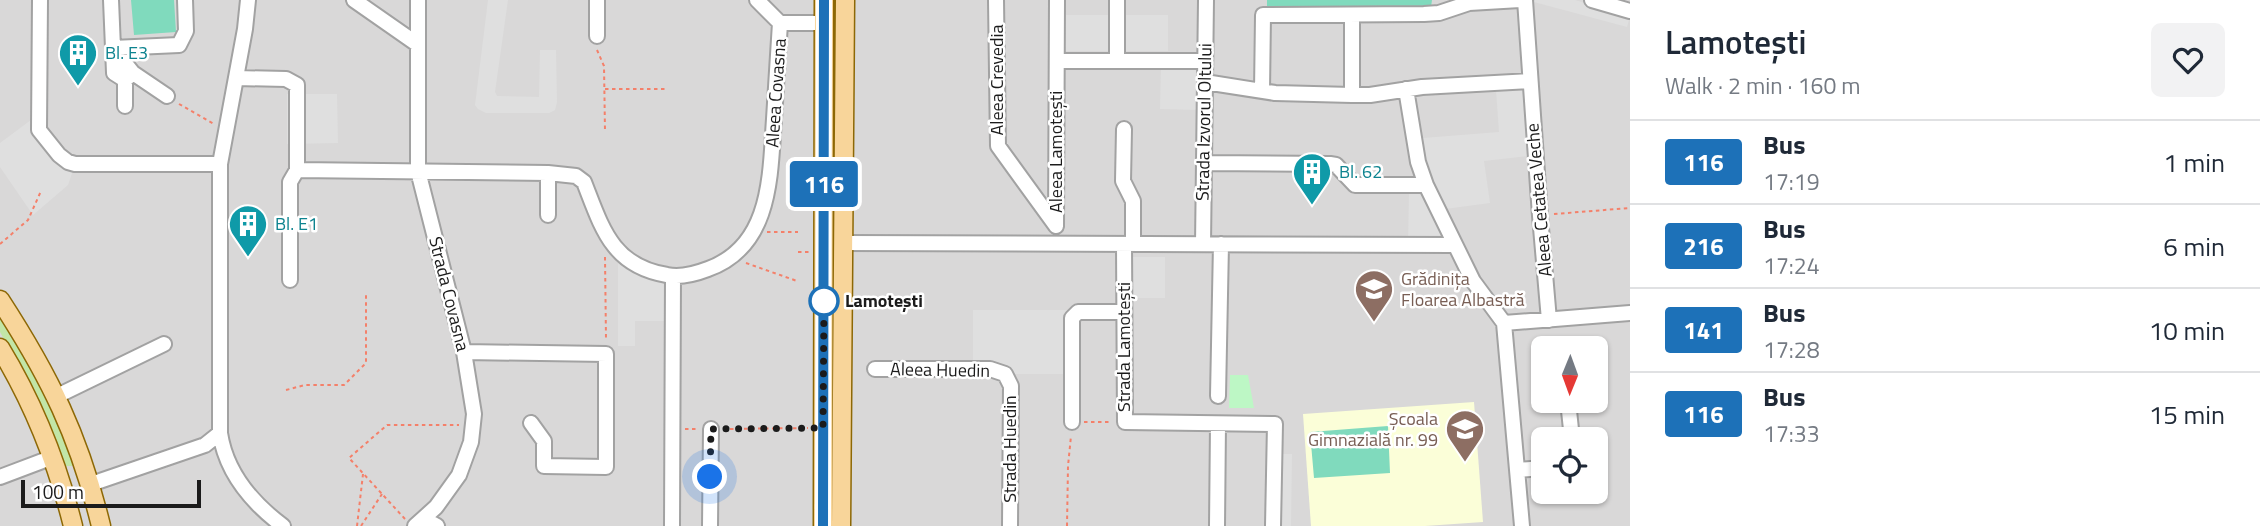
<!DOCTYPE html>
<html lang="en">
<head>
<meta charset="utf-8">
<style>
	:root { --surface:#fff; --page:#f2f2f3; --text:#1f2937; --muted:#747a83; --line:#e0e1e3 }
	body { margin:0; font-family:"Titillium Web",sans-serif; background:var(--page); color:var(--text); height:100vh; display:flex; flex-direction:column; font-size:26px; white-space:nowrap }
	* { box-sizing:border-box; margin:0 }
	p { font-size:23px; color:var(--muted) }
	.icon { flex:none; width:38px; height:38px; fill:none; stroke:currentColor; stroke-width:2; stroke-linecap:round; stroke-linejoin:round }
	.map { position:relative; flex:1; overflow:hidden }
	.panel { display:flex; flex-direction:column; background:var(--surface); width:630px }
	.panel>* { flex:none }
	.badge { padding:0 14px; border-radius:5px; font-size:24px; line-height:46px }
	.needle { width:46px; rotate:181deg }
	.controls { position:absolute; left:1531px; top:336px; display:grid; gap:14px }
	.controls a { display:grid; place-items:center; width:77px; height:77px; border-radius:10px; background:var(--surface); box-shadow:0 2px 5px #0004; font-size:35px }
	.scale { position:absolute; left:21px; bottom:18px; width:180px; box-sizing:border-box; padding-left:7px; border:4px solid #1b1b1b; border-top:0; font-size:19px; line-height:24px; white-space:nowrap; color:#1b1b1b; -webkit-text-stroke:5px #fff; paint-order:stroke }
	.you { position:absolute; width:35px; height:35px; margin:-18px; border:5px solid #fff; border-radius:50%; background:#1a73e8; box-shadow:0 0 0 10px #1a73e833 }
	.map>.badge { position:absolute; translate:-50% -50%; box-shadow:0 0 0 4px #fff }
	.round { display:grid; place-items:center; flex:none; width:74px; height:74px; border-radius:10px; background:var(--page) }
	.summary { display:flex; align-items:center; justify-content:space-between; height:119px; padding:0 35px }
	h1 { font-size:33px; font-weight:600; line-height:52px }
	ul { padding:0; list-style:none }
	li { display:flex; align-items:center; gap:21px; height:84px; padding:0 35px; border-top:2px solid var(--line) }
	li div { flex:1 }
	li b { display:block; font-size:26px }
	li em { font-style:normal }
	li .badge { min-width:77px; font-weight:700; text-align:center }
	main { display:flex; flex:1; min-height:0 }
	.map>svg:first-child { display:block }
	.residential { fill:#d9d8d8; fill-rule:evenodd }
	.education { fill:#fbfed8 }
	.grass { fill:#c2e6a7 }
	.park { fill:#bdf7c5 }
	.pitch { fill:#80dabd }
	.parking { fill:#dfdfdf }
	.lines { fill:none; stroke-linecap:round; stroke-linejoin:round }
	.minor-casing { stroke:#a2a2a2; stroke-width:18 }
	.major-casing { stroke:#8d6805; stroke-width:21 }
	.path { stroke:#f4806a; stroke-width:2; stroke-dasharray:3.5 3.5; stroke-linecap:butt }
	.minor { stroke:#fff; stroke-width:14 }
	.major { stroke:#f8d59a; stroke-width:18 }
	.line-casing { stroke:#fff; stroke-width:16 }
	.line { stroke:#1d71b8; stroke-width:10 }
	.walk { stroke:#1b1b1b; stroke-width:7; stroke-dasharray:0 12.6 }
	.stop-dot { fill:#fff; stroke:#1d71b8; stroke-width:3.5 }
	.labels { text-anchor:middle; stroke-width:5; stroke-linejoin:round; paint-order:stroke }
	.culture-label { font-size:18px; fill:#0d838f; stroke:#fff; text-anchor:start }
	.street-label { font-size:18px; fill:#1b1b1b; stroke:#fff }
	.education-label { font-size:18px; fill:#785e54; stroke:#fff; text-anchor:start }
	.stop-label { font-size:18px; font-weight:bold; fill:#1b1b1b; stroke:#fff; text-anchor:start }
</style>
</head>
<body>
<main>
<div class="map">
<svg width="1630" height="526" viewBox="0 0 1630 526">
	<rect width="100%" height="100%" fill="#ece9e1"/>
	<path class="residential" d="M0 0H1630V526H0ZM1544 348H1596V401H1544ZM1544 439H1596V492H1544Z"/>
	<path class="education" d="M1474 402 1483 522 1425 526H1311L1303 414Z"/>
	<path class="grass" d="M0 314 52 404 74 463 72 466H65L42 409 0 332Z"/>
	<path class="park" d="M1230 375H1248L1254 408H1229Z"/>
	<path class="pitch" d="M131 0H174L176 32 134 35Z
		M1267 0H1432L1431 7H1267Z
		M1388 426 1390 473 1314 478 1310 432Z"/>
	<path class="parking" d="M488 0H508L495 92 497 96 539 97 540 50H556L557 102 555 110 549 113H486L478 109 475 105Z
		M1535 0H1575L1630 16 1627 27 1534 2Z
		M1063 15H1168V51H1063Z
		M1161 65H1199V110L1160 109Z
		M1523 88 1529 156 1484 161 1490 203 1445 209 1428 172 1423 138 1499 132 1496 90Z
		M287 94H337L338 143 287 144Z
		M39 114V130L75 164 68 185 33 215 0 167V143Z
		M1409 193 1430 194 1442 219 1441 245 1408 244Z
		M1124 257H1165V298H1124Z
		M618 263 634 272 670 283 669 321H635V346H618Z
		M973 310H1072V374H1005L973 369Z
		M1282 454H1292L1291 526H1281Z"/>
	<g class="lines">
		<g class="minor-casing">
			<path id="minor" d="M40 0 39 130 59 155 68 162 75 164H220
				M111 0 113 48 133 73 167 96
				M248 0 245 29 220 164V433C226 472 252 503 283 526
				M354 0 417 44
				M757 0 780 23H824
				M996 0 998 146 1056 226
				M1525 0 1540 216 1549 320
				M1592 0 1630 11
				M1352 15V95
				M597 36V0
				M1057 61H1205
				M1117 61V0
				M133 73 125 80 114 73 113 48 179 45 186 31 185 0
				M236 78 286 79 297 85V170L290 182V280
				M1205 82 1275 93 1352 95H1370L1422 87 1530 81
				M1406 89 1418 162 1426 185 1473 281 1504 323 1522 526
				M1262 91 1263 15 1424 14 1439 13 1469 3 1520 0
				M125 106V80
				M1124 129 1123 181 1133 201V244
				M1204 163 1330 164 1336 165 1355 185H1426
				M297 170 548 173 576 176 584 182C602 228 612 266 667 275 681 278 695 274 708 269 772 246 770 175 774 119 776 87 778 55 780 23
				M548 173V215
				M1056 226 1057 0
				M843 243 1455 245
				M1124 244 1125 422 1275 424 1273 526
				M1203 244 1206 0
				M1504 323 1630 313
				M464 352 606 354V467L544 466V441L531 423
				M875 369H990L1005 374 1011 386 1010 526
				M57 396 164 344
				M1218 396 1221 244
				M1568 401 1572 439
				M1072 422V318L1078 312H1124
				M1518 470 1544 468
				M0 477 53 457
				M91 484 205 445 220 433
				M424 519 437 526
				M415 526 436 507 459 475 471 442 474 414 464 352 418 171V0
				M672 526 673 276
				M710 526 711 429
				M1217 526 1218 424"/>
		</g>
		<g class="major-casing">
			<path id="major" d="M0 300C50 377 79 436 101 526
				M0 348C34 404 57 462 73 526
				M823 526 824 0
				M841 526 845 0"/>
		</g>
		<path class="path" d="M597 50 604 66 605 131
			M605 89H668
			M179 104 214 124
			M1554 214 1630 208
			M767 232H798
			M0 244 28 220 41 191
			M798 252H809
			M605 257 606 339
			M746 263 797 281
			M286 390 305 385H344L366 363V292
			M1084 422H1110
			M685 429H696
			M723 429 808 428
			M405 519 349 458 387 425H459
			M357 526 363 474
			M361 526 382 494
			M1067 526 1068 466 1071 436"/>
		<use href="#minor" class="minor"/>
		<use href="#major" class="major"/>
	</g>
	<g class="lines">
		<g class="line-casing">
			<path id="line" d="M823 526 824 0"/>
		</g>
		<use href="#line" class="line"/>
		<path class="walk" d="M710 477 711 429 823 428 824 301"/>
	</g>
	<defs>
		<g id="building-pin" transform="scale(2.0125)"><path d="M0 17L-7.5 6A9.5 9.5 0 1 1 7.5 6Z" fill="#0f9aa8" stroke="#fff"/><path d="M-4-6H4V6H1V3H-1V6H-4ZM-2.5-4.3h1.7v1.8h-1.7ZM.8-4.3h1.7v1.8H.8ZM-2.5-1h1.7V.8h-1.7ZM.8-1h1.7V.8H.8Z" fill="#fff"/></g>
		<g id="school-pin" transform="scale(2.0125)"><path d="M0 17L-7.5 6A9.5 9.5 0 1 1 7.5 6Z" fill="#8d6e63" stroke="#fff"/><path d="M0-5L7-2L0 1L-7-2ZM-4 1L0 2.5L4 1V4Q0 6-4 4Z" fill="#fff"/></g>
		<g id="university-pin" transform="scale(2.0125)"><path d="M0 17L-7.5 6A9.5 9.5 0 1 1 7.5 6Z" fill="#8d6e63" stroke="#fff"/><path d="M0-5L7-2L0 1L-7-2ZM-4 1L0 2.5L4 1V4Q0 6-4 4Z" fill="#fff"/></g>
	</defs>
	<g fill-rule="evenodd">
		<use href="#building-pin" x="78" y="53"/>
		<use href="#building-pin" x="1312" y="172"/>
		<use href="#building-pin" x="248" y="224"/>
		<use href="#school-pin" x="1374" y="289"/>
		<use href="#university-pin" x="1465" y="429"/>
	</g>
	<circle class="stop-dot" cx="824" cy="301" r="14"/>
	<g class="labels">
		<g class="culture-label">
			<text x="105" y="59">Bl. E3</text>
			<text x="1339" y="178">Bl. 62</text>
			<text x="275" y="230">Bl. E1</text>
		</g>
		<g class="street-label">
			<text transform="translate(997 80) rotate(-90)" y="6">Aleea Crevedia</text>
			<text transform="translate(776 93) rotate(-86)" y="6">Aleea Covasna</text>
			<text transform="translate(1204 122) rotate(-89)" y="6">Strada Izvorul Oltului</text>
			<text transform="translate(1056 152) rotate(-90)" y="6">Aleea Lamotești</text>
			<text transform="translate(1539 200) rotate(-95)" y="6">Aleea Cetatea Veche</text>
			<text transform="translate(449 294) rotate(76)" y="6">Strada Covasna</text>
			<text transform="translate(1124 347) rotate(-90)" y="6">Strada Lamotești</text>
			<text transform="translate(940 370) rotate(1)" y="6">Aleea Huedin</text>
			<text transform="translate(1010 449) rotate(-90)" y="6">Strada Huedin</text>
		</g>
		<g class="education-label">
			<text x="1401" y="285">Grădinița<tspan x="1401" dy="21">Floarea Albastră</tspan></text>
			<text x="1438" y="425" text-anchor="end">Școala<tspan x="1438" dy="21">Gimnazială nr. 99</tspan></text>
		</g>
		<g class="stop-label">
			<text x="845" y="307">Lamotești</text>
		</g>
	</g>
</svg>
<div class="controls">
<a><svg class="needle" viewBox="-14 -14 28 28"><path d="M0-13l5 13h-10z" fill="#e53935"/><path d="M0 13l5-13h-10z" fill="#747a83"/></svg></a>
<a><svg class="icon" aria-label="locate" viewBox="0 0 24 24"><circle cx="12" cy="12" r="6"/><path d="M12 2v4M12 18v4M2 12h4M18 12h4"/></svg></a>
</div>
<div class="scale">100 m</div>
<div class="you" style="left:710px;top:477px"></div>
<b class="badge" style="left:824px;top:184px;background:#1d71b8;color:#fff">116</b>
</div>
<section class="panel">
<div class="summary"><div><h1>Lamotești</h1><p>Walk · 2 min · 160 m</p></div><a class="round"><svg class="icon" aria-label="heart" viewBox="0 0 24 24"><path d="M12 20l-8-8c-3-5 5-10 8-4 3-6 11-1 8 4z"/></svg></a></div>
<ul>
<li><span class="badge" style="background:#1d71b8;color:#fff">116</span><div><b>Bus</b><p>17:19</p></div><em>1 min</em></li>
<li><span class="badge" style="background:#1d71b8;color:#fff">216</span><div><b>Bus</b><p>17:24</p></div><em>6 min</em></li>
<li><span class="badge" style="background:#1d71b8;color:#fff">141</span><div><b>Bus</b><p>17:28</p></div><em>10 min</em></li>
<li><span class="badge" style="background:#1d71b8;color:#fff">116</span><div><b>Bus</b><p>17:33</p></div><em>15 min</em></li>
</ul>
</section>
</main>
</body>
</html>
